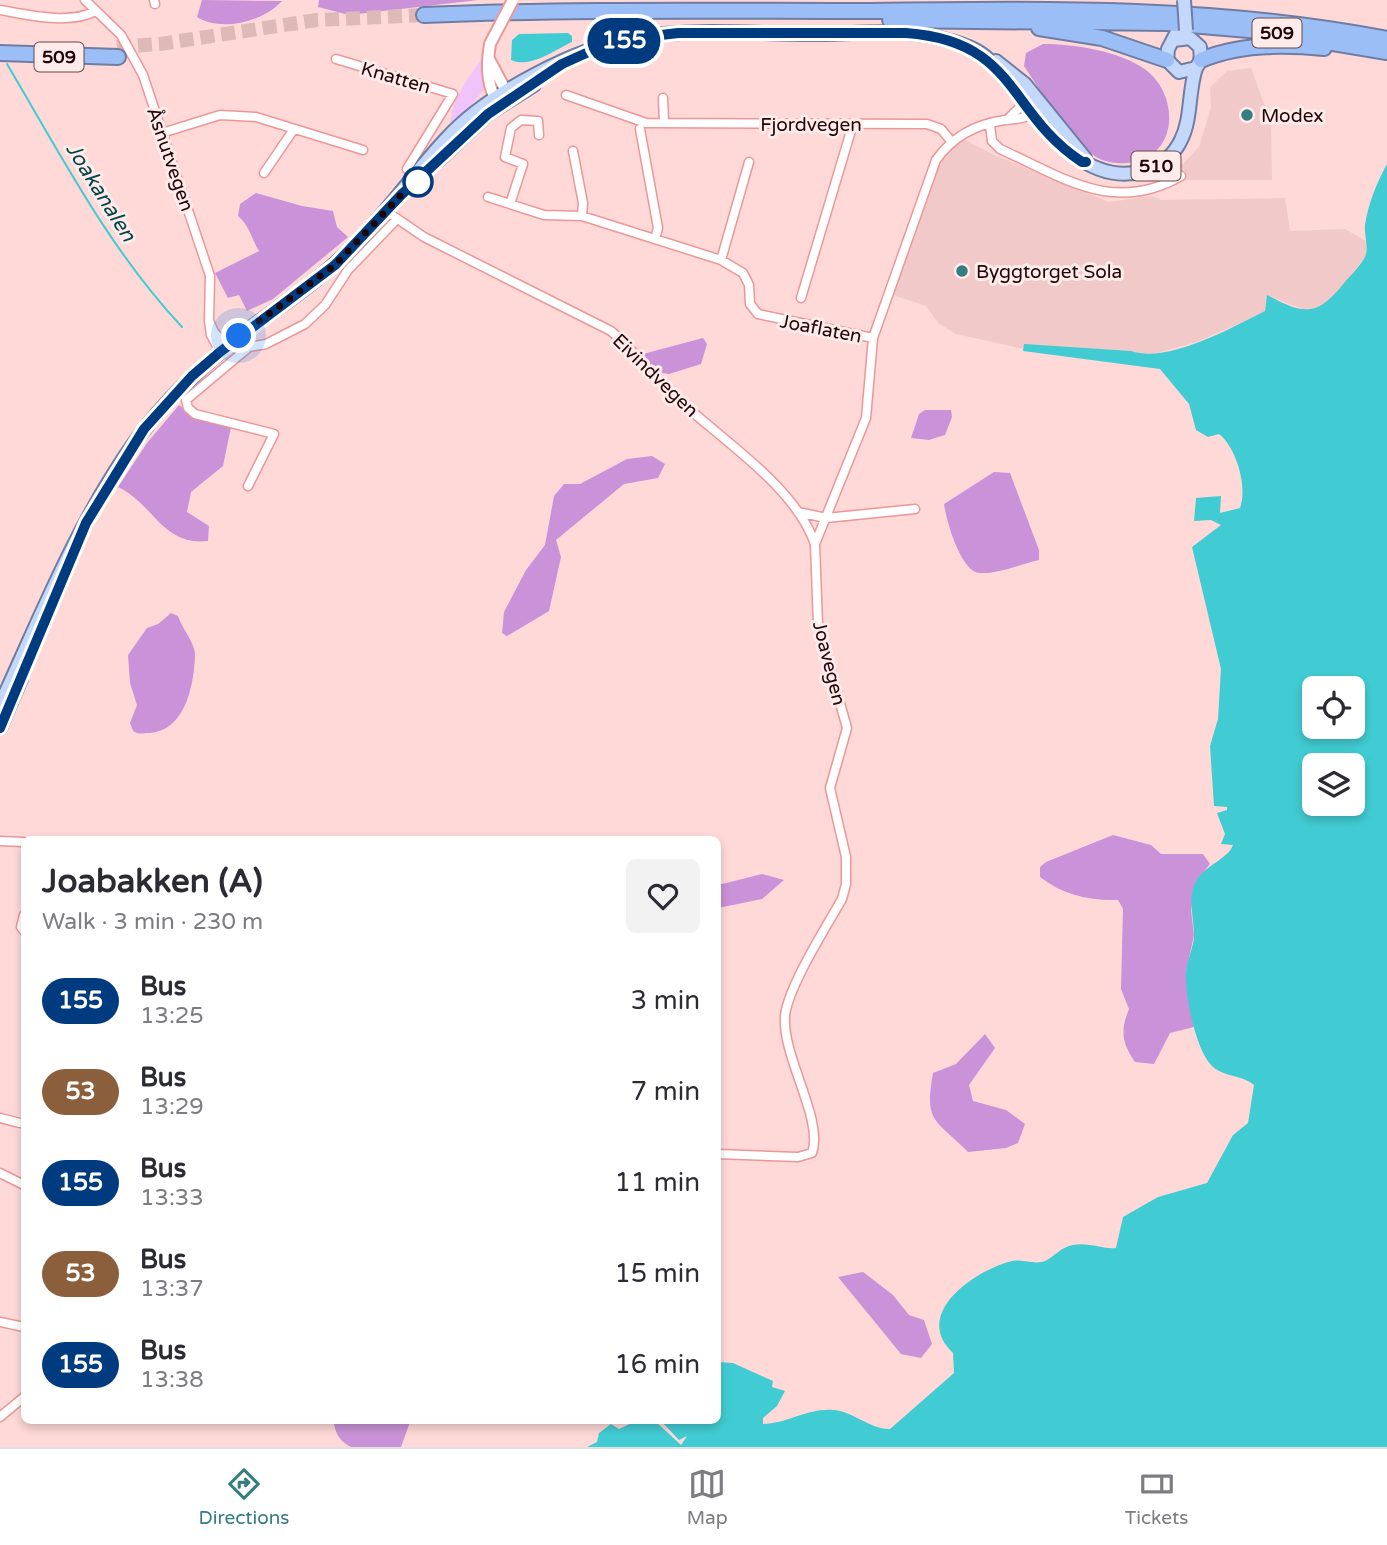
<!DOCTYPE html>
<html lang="en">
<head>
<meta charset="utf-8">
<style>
	:root { --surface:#fff; --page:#f2f2f3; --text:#2b2b33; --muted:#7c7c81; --line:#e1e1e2; --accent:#347d80 }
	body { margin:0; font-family:"Varela Round",sans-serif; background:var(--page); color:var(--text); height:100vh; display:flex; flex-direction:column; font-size:26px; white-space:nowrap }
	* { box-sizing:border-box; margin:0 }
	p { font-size:23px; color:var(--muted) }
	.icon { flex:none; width:38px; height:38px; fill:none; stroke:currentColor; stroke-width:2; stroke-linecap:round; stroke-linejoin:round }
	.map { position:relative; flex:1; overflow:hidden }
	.drawer { position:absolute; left:21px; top:836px; width:700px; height:588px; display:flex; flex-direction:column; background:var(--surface); border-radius:10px; box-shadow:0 4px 10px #0003 }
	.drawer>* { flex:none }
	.badge { padding:0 14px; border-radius:23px; font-size:24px; line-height:46px }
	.tools { position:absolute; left:1302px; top:676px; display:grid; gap:14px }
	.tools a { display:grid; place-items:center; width:63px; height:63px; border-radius:10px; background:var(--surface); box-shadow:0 4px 10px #0003; font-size:35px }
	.you { position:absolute; width:35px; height:35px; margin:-18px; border:5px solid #fff; border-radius:50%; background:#1a73e8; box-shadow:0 0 0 10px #1a73e833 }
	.map>.badge { position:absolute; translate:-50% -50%; box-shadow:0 0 0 4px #fff }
	.round { display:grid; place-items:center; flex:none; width:74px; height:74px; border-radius:10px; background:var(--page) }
	.headline { display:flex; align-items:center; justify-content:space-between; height:119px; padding:0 21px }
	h1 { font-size:33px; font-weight:700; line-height:52px }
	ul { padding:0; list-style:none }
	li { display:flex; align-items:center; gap:21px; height:91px; padding:0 21px }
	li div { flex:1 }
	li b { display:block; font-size:26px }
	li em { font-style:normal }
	li .badge { min-width:77px; font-weight:700; text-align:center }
	.dock { display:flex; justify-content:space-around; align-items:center; height:98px; border-top:2px solid var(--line); background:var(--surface); font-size:19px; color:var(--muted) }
	.dock a { display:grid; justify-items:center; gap:4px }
	.dock .on { color:var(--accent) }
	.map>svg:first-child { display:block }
	.built { fill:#f1c9c8 }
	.green { fill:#f0c3fb }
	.forest { fill:#ca92d8 }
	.water { fill:#41ccd3; fill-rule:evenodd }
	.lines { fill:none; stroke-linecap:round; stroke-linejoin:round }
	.stream { stroke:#41ccd3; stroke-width:2 }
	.highway-tunnel { stroke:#ddb9b8; stroke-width:14; stroke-dasharray:14 7; stroke-linecap:butt }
	.street-casing { stroke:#ed9697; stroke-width:11 }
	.secondary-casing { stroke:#ed9697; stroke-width:14 }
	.primary-casing { stroke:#707da2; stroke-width:16 }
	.highway-casing { stroke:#707da2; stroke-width:18 }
	.street { stroke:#fff; stroke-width:8 }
	.secondary { stroke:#fff; stroke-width:10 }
	.primary { stroke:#c3d8fa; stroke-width:12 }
	.highway { stroke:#9bbef6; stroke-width:14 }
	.secondary-bridge-casing { stroke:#ed9697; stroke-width:14; stroke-linecap:butt }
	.primary-bridge-casing { stroke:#707da2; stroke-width:16; stroke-linecap:butt }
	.secondary-bridge { stroke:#fff; stroke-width:10 }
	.primary-bridge { stroke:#c3d8fa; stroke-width:12 }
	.line-casing { stroke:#fff; stroke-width:16 }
	.line { stroke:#003b80; stroke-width:10 }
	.walk { stroke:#200405; stroke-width:7; stroke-dasharray:0 12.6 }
	.poi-dot { fill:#347d80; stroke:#feebea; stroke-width:2.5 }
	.stop-dot { fill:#fff; stroke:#003b80; stroke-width:3.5 }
	.labels { text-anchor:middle; stroke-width:6; stroke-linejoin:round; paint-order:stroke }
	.shield { fill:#feebea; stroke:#63494a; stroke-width:2 }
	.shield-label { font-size:18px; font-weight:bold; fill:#200405 }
	.street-label { font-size:19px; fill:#200405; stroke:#feebea }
	.poi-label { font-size:19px; fill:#200405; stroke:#feebea; text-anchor:start }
	.water-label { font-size:21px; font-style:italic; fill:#054548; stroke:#feebea }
</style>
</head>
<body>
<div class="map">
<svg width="1387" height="1447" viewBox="0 0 1387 1447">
	<rect width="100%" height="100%" fill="#fed9d8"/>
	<path class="built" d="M1251 68 1271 123 1272 180H1183L1178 169 1199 147 1211 108 1210 87 1227 71Z
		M950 132 992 154 1109 202 1151 196 1162 200 1285 198 1290 231 1345 229 1366 241V256L1333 297 1321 307 1308 311 1267 295 1265 311 1243 322 1196 342 1147 356 1131 351 1024 345V349L956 334 938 323 926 306 890 294Z"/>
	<path class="green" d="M483 57 485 88 452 129C445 108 471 74 483 57Z"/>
	<path class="forest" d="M202 0 282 1C263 22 221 32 197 17Z
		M319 0H478L349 15 318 7Z
		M1043 44C1075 44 1120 51 1146 70 1179 95 1180 157 1128 163 1117 164 1102 162 1093 155 1065 131 1044 96 1024 66L1026 53Z
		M256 193 302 206 333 211 337 227 348 237 273 299 247 311 239 295 228 298 215 273 259 251C251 238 250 226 238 216L240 204Z
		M703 338 707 344 701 364 669 374 657 372 643 354Z
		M179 405 198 420 231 427 223 466 191 492 187 512 209 526 208 541C162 546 154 504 118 487L147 443Z
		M925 410H951L952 417 945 435 929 440 911 438 919 414Z
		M652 456 665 464 658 478 624 484 556 540 561 557 549 611 507 636 502 633 504 612 526 570 545 545 554 496 564 484H580L627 459Z
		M994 472 1010 473 1039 550V560C1021 564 998 574 980 573 961 573 946 520 944 504Z
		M171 613 178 616C182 628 196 645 195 655 194 686 185 731 149 733 142 733 139 735 133 731L130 723 137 705 130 683 128 655 147 628 158 624Z
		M1113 835 1151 845 1161 854H1203L1210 864 1197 880 1191 910 1194 935 1186 972 1194 1027 1170 1033 1154 1064 1135 1062C1122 1043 1120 1031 1129 1009L1121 989 1123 909 1118 900C1090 901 1063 895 1040 877V867L1046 862Z
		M762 874 784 880 762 899 718 908V885Z
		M985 1034 995 1048 969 1085 973 1101 1006 1110 1025 1124 1018 1143 1006 1148 968 1152C935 1119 924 1123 933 1073L956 1064Z
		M863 1272 893 1295 909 1315 924 1320 932 1344 921 1358 901 1354 838 1277Z
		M343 1421H409L410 1422 401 1447H351C341 1442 336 1435 334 1424Z"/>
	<path class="water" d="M568 33 572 36V42C555 50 529 69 511 60L512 40 519 34Z
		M1387 164V1447H587L597 1442 599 1433 611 1424 619 1429 636 1421H655L681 1445 687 1436 679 1440 661 1421H718V1362L733 1363 773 1381 772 1387 785 1391 777 1406 763 1418V1424C786 1424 808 1408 833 1410 853 1411 871 1430 890 1429L954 1373 953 1353C911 1314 975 1270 1012 1261 1023 1259 1035 1265 1045 1261 1055 1256 1061 1247 1073 1245 1089 1242 1106 1250 1116 1248L1123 1217 1158 1197 1207 1183 1233 1135 1248 1123 1254 1085C1243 1075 1222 1077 1211 1065 1195 1047 1185 996 1186 972 1187 959 1194 947 1194 935 1194 918 1187 898 1196 881 1205 865 1228 859 1233 845L1221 844 1225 834 1217 813 1227 810V807L1214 806 1210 746 1218 719 1221 669 1192 547 1221 525 1211 520 1194 521 1196 498 1221 496 1220 513 1240 508C1248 487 1236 447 1219 434L1208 437 1196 430 1189 404 1160 369 1023 351 1024 344 1131 351C1167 364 1231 328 1265 311L1267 295C1304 315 1317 317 1344 283 1351 275 1360 266 1365 257 1369 247 1364 235 1365 225 1368 204 1377 182 1387 164ZM1314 688H1353V726H1314ZM1314 765H1353V803H1314Z"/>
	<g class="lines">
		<path class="stream" d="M7 64C61 155 109 249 182 327"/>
		<path class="highway-tunnel" d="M117 47 160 44 317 20 424 15"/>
		<g class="street-casing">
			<path id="street" d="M85 0 121 35 143 75 210 276 209 321
				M154 0 155 4
				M0 10C29 15 69 25 96 11
				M336 59 453 94 407 169
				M566 95 646 123 927 124 941 129 951 141
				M663 98 664 122
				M1007 120 1026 101
				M990 125 992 141 1000 149C1063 177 1113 215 1181 176
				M640 129 658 228 655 239
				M162 133 220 115 256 117 363 150
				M573 151 583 203 582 216
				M264 173 294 129
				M488 197 544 215 582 216 721 260 743 273 749 285 750 304 758 314 873 338
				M510 204 523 164 505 157 511 128 521 120 538 121 539 135
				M386 211 424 237 611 331C634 351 653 375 675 396 719 439 794 484 815 544
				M721 260 749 162
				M801 298 853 124
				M220 352 211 335 209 321 214 332 227 346
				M248 486 274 434 195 414 188 408 186 400 249 347 266 344 305 324 325 305 348 270 396 220
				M798 512 826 518 915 509
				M0 841 24 842
				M24 915 21 927 24 931
				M0 1118 20 1123
				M718 1154 798 1157 812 1153C824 1120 782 1057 785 1016 788 987 826 927 842 899L846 884V857L830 788 847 728 818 625 815 544 866 418 873 338 936 160C953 136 976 124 1005 120 1017 119 1026 119 1035 111
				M0 1173 24 1185
				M0 1322 24 1327
				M0 1417 24 1397"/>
		</g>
		<g class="secondary-casing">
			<path id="secondary" d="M489 59 506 91 505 102 495 98C486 80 487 63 490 44"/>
		</g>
		<g class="primary-casing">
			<path id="primary" d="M1174 40 1190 38 1200 47 1201 60 1196 68 1179 72 1167 60 1168 49 1178 30
				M996 61 1025 84 1085 158
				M439 160 488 114 534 85
				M0 705C41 616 78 522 135 442 167 397 208 360 252 327 280 306 311 286 337 262 378 225 408 180 446 139 488 93 577 47 639 37 696 28 755 34 812 34 857 34 907 27 951 41 962 44 979 50 988 59 1028 99 1073 191 1144 171 1160 166 1174 155 1181 140 1192 118 1188 92 1196 68
				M0 728 21 679"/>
		</g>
		<g class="highway-casing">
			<path id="highway" d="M424 15C569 9 714 11 859 11 1036 9 1212 5 1387 39
				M890 20 1167 23 1260 31 1387 52
				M1039 28 1102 38 1167 60
				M0 53 118 57
				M1201 60C1238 44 1285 44 1324 48"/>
		</g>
		<use href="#street" class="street"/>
		<use href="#secondary" class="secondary"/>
		<use href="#primary" class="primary"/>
		<use href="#highway" class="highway"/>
		<g class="secondary-bridge-casing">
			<path id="secondary-bridge" d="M490 44 513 0"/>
		</g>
		<g class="primary-bridge-casing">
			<path id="primary-bridge" d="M1184 0 1186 30"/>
		</g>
		<use href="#secondary-bridge" class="secondary-bridge"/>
		<use href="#primary-bridge" class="primary-bridge"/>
	</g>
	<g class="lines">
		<g class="line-casing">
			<path id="line" d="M0 728 86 523 144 429 192 376 220 352 335 265 401 195 488 114 562 64 593 50 636 38 678 33H906C1018 41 1007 113 1082 162H1086"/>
		</g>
		<use href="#line" class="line"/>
		<path class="walk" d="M239 336 335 265 401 195 421 179 418 182"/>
	</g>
	<g class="poi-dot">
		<circle cx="1247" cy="115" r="7"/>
		<circle cx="962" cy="271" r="7"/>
	</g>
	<circle class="stop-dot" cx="418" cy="182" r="14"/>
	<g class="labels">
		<g class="shield">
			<rect x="1252.5" y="18.5" width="49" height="29" rx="5"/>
			<rect x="34.5" y="42.5" width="49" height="29" rx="5"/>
			<rect x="1131.5" y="151.5" width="49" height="29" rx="5"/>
		</g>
		<g class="shield-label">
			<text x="1277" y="39">509</text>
			<text x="59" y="63">509</text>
			<text x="1156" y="172">510</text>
		</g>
		<g class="street-label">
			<text transform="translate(396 77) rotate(16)" y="7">Knatten</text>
			<text x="811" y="131">Fjordvegen</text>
			<text transform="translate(171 159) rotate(71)" y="7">Åsnutvegen</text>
			<text transform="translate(821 328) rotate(11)" y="7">Joaflaten</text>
			<text transform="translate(656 375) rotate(44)" y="7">Eivindvegen</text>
			<text transform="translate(830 663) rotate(76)" y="7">Joavegen</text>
		</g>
		<g class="poi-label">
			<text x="1261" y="122">Modex</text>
			<text x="976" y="278">Byggtorget Sola</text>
		</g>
		<g class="water-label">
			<text transform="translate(101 192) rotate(58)" y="7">Joakanalen</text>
		</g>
	</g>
</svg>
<div class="tools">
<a><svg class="icon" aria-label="locate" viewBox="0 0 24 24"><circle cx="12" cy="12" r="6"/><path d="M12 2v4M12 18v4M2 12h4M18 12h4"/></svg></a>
<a><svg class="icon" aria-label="layers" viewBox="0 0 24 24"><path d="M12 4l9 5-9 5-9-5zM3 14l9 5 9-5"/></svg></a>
</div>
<div class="you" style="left:239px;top:336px"></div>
<b class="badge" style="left:624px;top:41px;background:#003b80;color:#fff">155</b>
<section class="drawer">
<div class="headline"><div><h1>Joabakken (A)</h1><p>Walk · 3 min · 230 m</p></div><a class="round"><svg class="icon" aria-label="heart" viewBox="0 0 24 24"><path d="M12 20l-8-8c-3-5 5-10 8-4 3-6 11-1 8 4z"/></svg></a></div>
<ul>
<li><span class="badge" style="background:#003b80;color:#fff">155</span><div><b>Bus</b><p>13:25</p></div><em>3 min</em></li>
<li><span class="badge" style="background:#8b5e3c;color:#fff">53</span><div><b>Bus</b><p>13:29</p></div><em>7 min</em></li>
<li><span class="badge" style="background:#003b80;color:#fff">155</span><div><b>Bus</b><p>13:33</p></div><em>11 min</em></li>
<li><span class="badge" style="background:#8b5e3c;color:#fff">53</span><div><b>Bus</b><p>13:37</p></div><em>15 min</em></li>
<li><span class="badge" style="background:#003b80;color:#fff">155</span><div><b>Bus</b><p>13:38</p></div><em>16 min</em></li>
</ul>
</section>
</div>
<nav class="dock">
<a class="on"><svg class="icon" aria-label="directions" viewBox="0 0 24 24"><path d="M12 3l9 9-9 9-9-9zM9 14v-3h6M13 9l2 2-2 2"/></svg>Directions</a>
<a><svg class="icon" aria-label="map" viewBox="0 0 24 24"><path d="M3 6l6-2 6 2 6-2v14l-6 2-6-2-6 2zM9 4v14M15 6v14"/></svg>Map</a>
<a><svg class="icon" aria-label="tickets" viewBox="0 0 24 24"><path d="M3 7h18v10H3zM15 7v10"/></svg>Tickets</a>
</nav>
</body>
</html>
